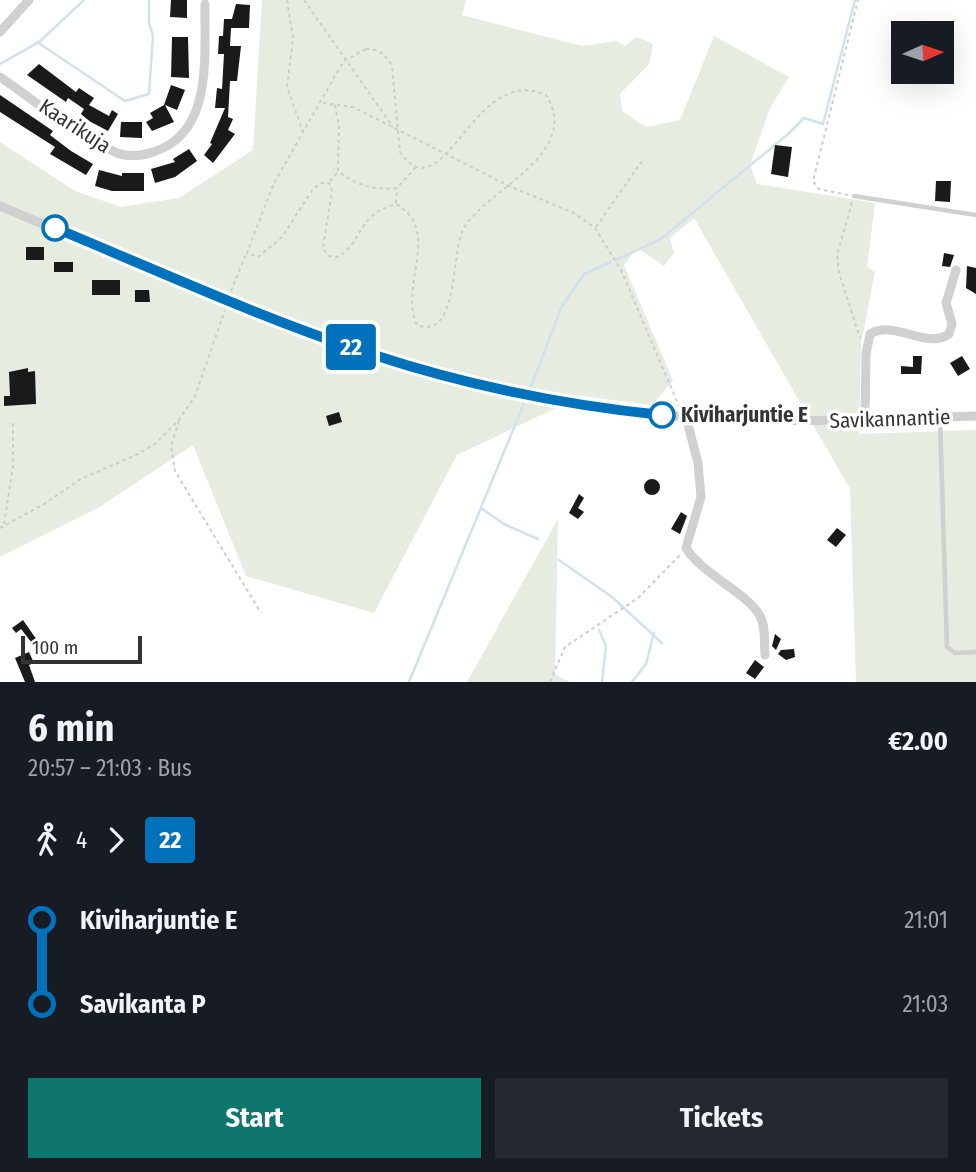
<!DOCTYPE html>
<html lang="en">
<head>
<meta charset="utf-8">
<style>
	:root { --surface:#171b24; --page:#242831; --text:#f1f3f6; --muted:#9ea1a6; --accent:#0f766e }
	body { margin:0; font-family:"Fira Sans Condensed",sans-serif; background:var(--page); color:var(--text); height:100vh; display:flex; flex-direction:column; font-size:26px; white-space:nowrap }
	* { box-sizing:border-box; margin:0 }
	p { font-size:23px; color:var(--muted) }
	.icon { flex:none; width:38px; height:38px; fill:none; stroke:currentColor; stroke-width:2; stroke-linecap:round; stroke-linejoin:round }
	.map { position:relative; height:682px; overflow:hidden }
	.side { display:flex; flex-direction:column; background:var(--surface); flex:1 }
	.side>* { flex:none }
	.badge { padding:0 14px; border-radius:5px; font-size:24px; line-height:46px }
	.needle { width:46px; rotate:87deg }
	.buttons { position:absolute; left:891px; top:21px; display:grid; gap:14px }
	.buttons a { display:grid; place-items:center; width:63px; height:63px; border-radius:0px; background:var(--surface); box-shadow:0 7px 28px #0002; font-size:35px }
	.scale { position:absolute; left:21px; bottom:18px; width:121px; box-sizing:border-box; padding-left:7px; border:4px solid #333; border-top:0; font-size:19px; line-height:24px; white-space:nowrap; color:#333; -webkit-text-stroke:5px #fff; paint-order:stroke }
	.map>.badge { position:absolute; translate:-50% -50%; box-shadow:0 0 0 4px #fff }
	.legs { display:flex; align-items:center; gap:10px; height:77px; padding:0 28px; font-size:23px }
	.legs p { margin-inline-start:auto }
	.summary { display:flex; align-items:center; justify-content:space-between; height:119px; padding:0 28px }
	h1 { font-size:38px; font-weight:700; line-height:52px }
	.action { display:flex; gap:14px; margin-top:auto; padding:14px 28px }
	.action a { flex:1; height:80px; border-radius:0px; background:var(--accent); color:#fff; font-size:28px; font-weight:700; line-height:80px; text-align:center }
	.action a+a { background:var(--page); color:var(--text) }
	ul { padding:0 28px; list-style:none }
	li { display:flex; align-items:center; gap:24px; height:84px; font-size:26px }
	li i { display:grid; place-items:center; width:10px; height:100%; margin:0 9px; background:currentColor }
	li i::after { content:''; width:18px; height:18px; margin:-9px; border:5px solid; border-radius:50%; background:var(--surface) }
	li p { margin-inline-start:auto }
	li:first-child i { background:linear-gradient(#0000 50%,currentColor 0) }
	li:last-child i { background:linear-gradient(currentColor 50%,#0000 0) }
	.map>svg:first-child { display:block }
	.green { fill:#e6ecdf }
	.lines { fill:none; stroke-linecap:round; stroke-linejoin:round }
	.stream { stroke:#cfe2ee; stroke-width:2.5 }
	.building { fill:#1a1a1a }
	.path { stroke:#cdcdcd; stroke-width:2; stroke-dasharray:3.5 3.5; stroke-linecap:butt }
	.service { stroke:#d0d0d0; stroke-width:4.5 }
	.minor { stroke:#d0d0d0; stroke-width:9 }
	.line-1-casing { stroke:#fff; stroke-width:16 }
	.line-1 { stroke:#0072bc; stroke-width:10 }
	.stop-1-dot { fill:#fff; stroke:#0072bc; stroke-width:3.5 }
	.labels { text-anchor:middle; stroke-width:7; stroke-linejoin:round; paint-order:stroke }
	.street-label { font-size:21px; fill:#333; stroke:#fff }
	.stop-label { font-size:21px; font-weight:bold; fill:#333; stroke:#fff; text-anchor:start }
</style>
</head>
<body>
<div class="map">
<svg width="976" height="682" viewBox="0 0 976 682">
	<rect width="100%" height="100%" fill="#fff"/>
	<path class="green" d="M262 0H466L462 15 582 46 617 41 625 46 637 37 653 44 649 64 620 94 622 111 646 127 680 120 714 36 789 77 770 108 750 165 757 184 875 203 867 267 875 272 861 344 859 434 976 430V682H856L850 489 694 218 670 238 674 253 664 266 637 248 624 265 673 381 652 405 581 396 457 455 374 613 246 576 193 445 98 508 0 557V142L75 191 121 207 179 198 253 150Z
		M558 519 555 674 570 682H467Z"/>
	<g class="lines">
		<path class="stream" d="M37 42 125 101 149 94 153 36 149 22V0
			M0 64 39 42 84 0
			M616 260 661 239 787 135 804 118 823 124 855 0
			M530 389 562 306 584 274 611 262
			M481 508 504 524 538 539
			M559 560 612 597 662 643
			M599 630 606 646 602 682
			M409 682 525 401
			M632 682 646 664 654 633"/>
	</g>
	<path class="building" d="M171 0H187V18L170 17Z
		M236 4 250 5 249 28H231L230 46H241L237 81H230L228 117 233 119 228 130 235 134 213 163 204 155 212 144 210 143 225 108H215L217 88 222 89 224 54H218L219 36H223L224 19H232Z
		M172 37H188L189 78 171 77Z
		M39 64 76 92 79 88 94 98 89 105 109 116 112 110 118 114 108 131 89 121 81 114 84 109 68 98 66 102 27 75Z
		M171 85 185 90 177 110 165 105 174 122 152 131 146 122 153 118 150 113 164 105Z
		M0 95 53 131 50 135 71 151 93 164 86 175 50 154 55 147 0 112Z
		M121 122H142V138L120 137Z
		M775 145 792 147 788 177 771 174Z
		M189 149 197 161 175 177 155 183 151 169 175 162 173 159Z
		M99 170 122 176V173H144V191H112L95 186Z
		M936 181H951L950 202 935 201Z
		M26 247H44V260H26Z
		M944 253 954 255 950 267 942 266Z
		M54 262H73V272H54Z
		M967 266 976 268V294L966 288Z
		M92 280H120V295H92Z
		M135 290H149L150 302H135Z
		M913 356H922L921 374H901V366L913 367Z
		M962 356 970 369 958 376 950 363Z
		M28 368V372L35 371 36 404 4 406V396H10L9 372Z
		M339 412 342 422 329 426 326 416Z
		M644 487a8 8 0 1 1 16 0a8 8 0 1 1-16 0Z
		M579 494 584 498 578 508 584 512 578 519 569 513Z
		M681 512 687 516 680 534 671 529Z
		M837 528 846 535 836 547 827 540Z
		M23 620 46 653 42 656 21 629 16 633 12 628Z
		M775 634 781 639 776 650 772 646Z
		M794 649 795 657 786 660 778 654 781 650Z
		M29 652 34 663 29 665 35 682H25L15 658Z
		M755 660 764 667 755 679 746 673Z"/>
	<g class="lines">
		<path class="path" d="M287 0 293 39 287 87 303 132
			M304 0 393 127
			M366 49C380 49 385 54 392 66L400 152C444 216 473 62 546 95 583 154 487 189 464 228 450 250 460 341 417 325 398 287 443 231 396 204 355 216 365 240 338 257L329 256 323 248 332 191 329 183H321L313 189 282 237 258 257 247 253 273 185 336 74 344 61Z
			M323 103 353 107 509 186 574 213 595 228 621 270 679 406
			M335 105 339 127 338 171C357 186 373 190 397 188L416 167
			M330 181 338 172
			M848 195 819 189 813 181 858 0
			M852 202 837 255 839 273 860 338
			M396 203 397 188
			M596 227 642 161
			M231 291 246 254
			M179 421 171 446 175 471 261 613
			M4 524 13 467V422
			M0 528 44 504 81 479 136 455 155 444 179 420 195 396 225 310
			M550 682 565 647 638 598 681 554"/>
		<path class="service" d="M854 196 976 215
			M940 418 947 647 955 653 976 652"/>
		<path class="minor" d="M0 32 29 0
			M0 77C37 102 75 135 117 153 127 157 143 156 153 152 214 134 204 55 205 4
			M0 206C193 288 387 375 595 407 722 426 849 421 976 416
			M686 417 698 463 701 497 686 548C704 576 748 593 760 616 766 627 764 642 765 655
			M865 420 866 354 870 334C894 319 927 350 949 334L952 324 946 303 956 270"/>
	</g>
	<g class="lines">
		<g class="line-1-casing">
			<path id="line-1" d="M55 228C159 271 263 319 371 354 465 385 563 405 662 415"/>
		</g>
		<use href="#line-1" class="line-1"/>
	</g>
	<g class="stop-1-dot">
		<circle cx="55" cy="228" r="12"/>
		<circle cx="662" cy="415" r="12"/>
	</g>
	<g class="labels">
		<g class="street-label">
			<text transform="translate(75 126) rotate(33)" y="7">Kaarikuja</text>
			<text transform="translate(890 419) rotate(-2)" y="7">Savikannantie</text>
		</g>
		<g class="stop-label">
			<text x="681" y="422">Kiviharjuntie E</text>
		</g>
	</g>
</svg>
<div class="buttons">
<a><svg class="needle" viewBox="-14 -14 28 28"><path d="M0-13l5 13h-10z" fill="#e53935"/><path d="M0 13l5-13h-10z" fill="#9ea1a6"/></svg></a>
</div>
<div class="scale">100 m</div>
<b class="badge" style="left:351px;top:347px;background:#0072bc;color:#fff">22</b>
</div>
<section class="side">
<div class="summary"><div><h1>6 min</h1><p>20:57 – 21:03 · Bus</p></div><b>€2.00</b></div>
<div class="legs"><svg class="icon" aria-label="walk" viewBox="0 0 24 24"><circle cx="13" cy="4" r="2"/><path d="M13 8l-2 6 4 7M11 14l-3 7M7 12l3-4h3l4 4"/></svg>4<svg class="icon" aria-label="forward" viewBox="0 0 24 24"><path d="M9 5l7 7-7 7"/></svg><b class="badge" style="background:#0072bc;color:#fff">22</b></div>
<ul>
<li><i style="color:#0072bc"></i><b>Kiviharjuntie E</b><p>21:01</p></li>
<li><i style="color:#0072bc"></i><b>Savikanta P</b><p>21:03</p></li>
</ul>
<div class="action"><a>Start</a><a>Tickets</a></div>
</section>
</body>
</html>
